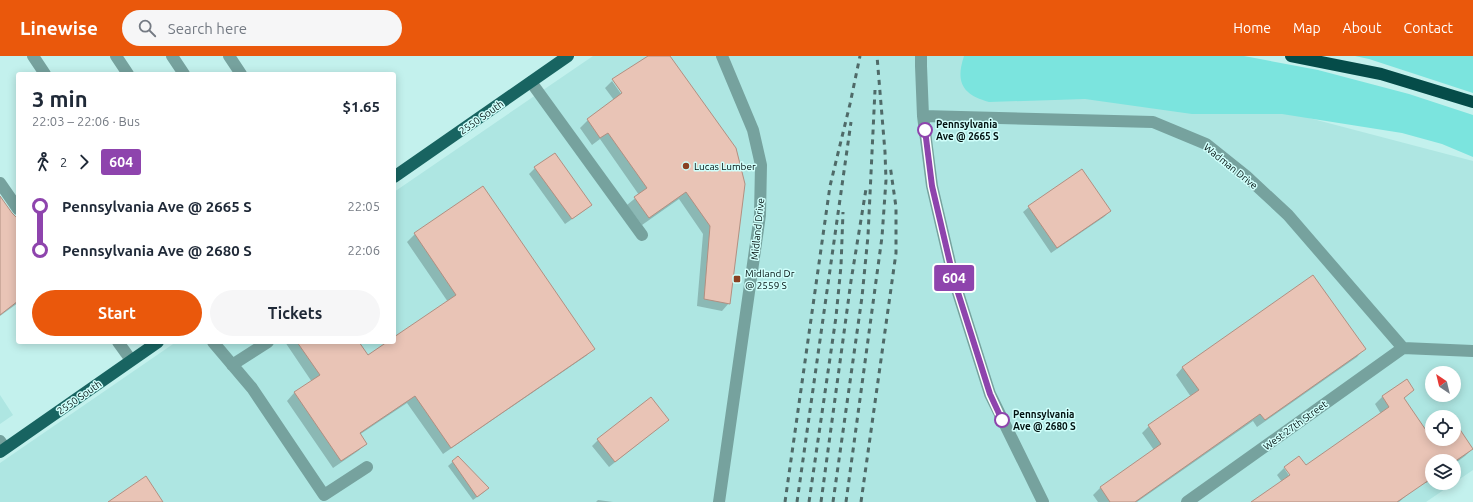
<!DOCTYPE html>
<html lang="en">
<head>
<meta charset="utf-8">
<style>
	:root { --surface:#fff; --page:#f6f6f7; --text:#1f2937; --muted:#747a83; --accent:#ea580c }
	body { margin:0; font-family:Ubuntu,sans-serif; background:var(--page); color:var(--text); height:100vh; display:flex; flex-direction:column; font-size:15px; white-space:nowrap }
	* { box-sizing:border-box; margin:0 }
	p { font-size:13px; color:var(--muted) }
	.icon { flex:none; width:22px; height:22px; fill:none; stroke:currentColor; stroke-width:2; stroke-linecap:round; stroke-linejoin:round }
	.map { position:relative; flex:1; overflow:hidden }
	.drawer { position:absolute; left:16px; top:16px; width:380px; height:272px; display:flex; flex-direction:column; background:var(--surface); border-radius:4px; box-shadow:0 2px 10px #0003 }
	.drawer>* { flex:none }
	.badge { padding:0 8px; border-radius:3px; font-size:14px; line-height:26px }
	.needle { width:26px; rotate:325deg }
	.fabs { position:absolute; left:1425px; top:310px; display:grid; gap:8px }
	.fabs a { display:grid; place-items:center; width:36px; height:36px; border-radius:50%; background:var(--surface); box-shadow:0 2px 10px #0003; font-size:20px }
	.map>.badge { position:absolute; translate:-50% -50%; box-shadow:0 0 0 2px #fff }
	.legs { display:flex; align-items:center; gap:6px; height:44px; padding:0 16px; font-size:13px }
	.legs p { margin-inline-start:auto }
	.headline { display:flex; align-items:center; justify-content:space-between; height:68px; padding:0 16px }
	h1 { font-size:22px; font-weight:700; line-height:30px }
	.button { display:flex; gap:8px; margin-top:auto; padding:8px 16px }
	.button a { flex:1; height:46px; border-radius:24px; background:var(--accent); color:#fff; font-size:16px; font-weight:700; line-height:46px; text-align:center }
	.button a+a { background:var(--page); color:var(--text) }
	ul { padding:0 16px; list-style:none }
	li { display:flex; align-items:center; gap:14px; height:44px; font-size:15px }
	li i { display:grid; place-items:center; width:6px; height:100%; margin:0 5px; background:currentColor }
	li i::after { content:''; width:10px; height:10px; margin:-5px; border:3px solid; border-radius:50%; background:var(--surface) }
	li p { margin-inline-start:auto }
	li:first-child i { background:linear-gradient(#0000 50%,currentColor 0) }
	li:last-child i { background:linear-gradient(currentColor 50%,#0000 0) }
	header { display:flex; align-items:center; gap:24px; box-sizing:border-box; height:56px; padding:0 20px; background:var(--accent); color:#fff }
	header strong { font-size:19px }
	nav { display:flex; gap:22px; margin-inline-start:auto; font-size:14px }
	.search { width:280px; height:36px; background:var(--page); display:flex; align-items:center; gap:10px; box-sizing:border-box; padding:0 14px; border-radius:22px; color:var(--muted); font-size:15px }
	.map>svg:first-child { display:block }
	.built { fill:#aee6e2; fill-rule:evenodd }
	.green { fill:#7be4de }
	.shadow { fill:#0003 }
	.building { fill:#e9c4b6; stroke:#b28f81 }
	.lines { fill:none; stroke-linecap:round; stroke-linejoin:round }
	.minor { stroke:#76a29e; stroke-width:12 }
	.major { stroke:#186461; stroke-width:12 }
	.highway { stroke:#054c49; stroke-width:12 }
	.rail { stroke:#4f6a68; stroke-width:3; stroke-dasharray:5 5; stroke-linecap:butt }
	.line-1-casing { stroke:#fff; stroke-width:9 }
	.line-1 { stroke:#8e44ad; stroke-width:6 }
	.stop-1-dot { fill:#fff; stroke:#8e44ad; stroke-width:2 }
	.poi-dot { fill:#894122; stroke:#d0fffb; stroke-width:1.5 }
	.labels { text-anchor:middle; stroke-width:3; stroke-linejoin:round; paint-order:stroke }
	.street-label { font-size:10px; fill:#021110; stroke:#d0fffb }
	.stop-label { font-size:10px; font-weight:bold; fill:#021110; stroke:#d0fffb; text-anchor:start }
	.poi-label { font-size:10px; fill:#021110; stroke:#d0fffb; text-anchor:start }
</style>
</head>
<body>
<header>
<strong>Linewise</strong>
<div class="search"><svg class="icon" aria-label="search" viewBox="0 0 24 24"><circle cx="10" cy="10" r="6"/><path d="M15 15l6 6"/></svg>Search here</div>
<nav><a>Home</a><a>Map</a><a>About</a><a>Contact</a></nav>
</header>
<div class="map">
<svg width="1473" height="446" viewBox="0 0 1473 446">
	<rect width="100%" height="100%" fill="#c3f1ed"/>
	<path class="built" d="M593 0H1073L1473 105V414L1426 446H0V407L176 286H394V136ZM1432 317H1454V339H1432ZM1432 361H1454V383H1432ZM1432 405H1454V427H1432Z
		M0 339 13 359 0 368Z"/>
	<path class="green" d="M964 0H1244L1318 14 1409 38 1473 59V101L1442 88 1402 77 1282 58H1192L1085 43 989 46C963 39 955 27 964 0Z
		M1355 0H1473V37L1369 3Z"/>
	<path class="shadow" d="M649 0H668L729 247 722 255 697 250 703 178 679 143 642 169 627 149 639 139 600 83 592 89 580 72 588 64 614 44 605 32 612 25 624 42 625 41 613 24Z
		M535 112 591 149 585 154 565 168 529 118Z
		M483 131 593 293 586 300 443 398 407 347 359 379 366 388 358 395 333 412 287 345 294 337 312 326 285 286H358L368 300 389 286H394V283L448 246 407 186 415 178Z
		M0 142 18 165V247L0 260Z
		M1029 151 1110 155 1104 161 1051 197 1023 156Z
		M1364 293 1357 301 1257 371 1253 365 1137 446H1098L1093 439 1100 432 1154 394 1142 377 1149 370 1191 341 1176 319 1183 311Z
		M1406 324 1413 334 1403 343 1431 383H1454V367L1472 393 1465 400 1454 408V405H1432V423L1426 427 1415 412 1414 433 1399 446H1253L1282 426 1277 419 1284 412 1292 424 1306 410 1381 358 1375 348 1382 341Z
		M668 364 609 411 592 390 598 384Z
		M458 401 484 436 473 444 448 410Z
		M598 444 613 446H596Z"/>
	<path class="building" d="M648 0H670L736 92 745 128 730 248 704 243 710 170 686 136 649 162 634 141 647 132 608 77 600 82 587 63 622 37 612 23Z
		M555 97 592 149 572 163 534 111Z
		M1082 113 1111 155 1057 192 1028 150Z
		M483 130 595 293 451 392 415 340 360 377 367 388 341 405 294 336 320 319 297 286H359L368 299 387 286H394V281L456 239 414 177Z
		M0 140 12 157 18 163V245L0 259Z
		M1313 219 1366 293 1265 364 1260 358 1135 446H1110L1100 431 1161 388 1148 369 1199 334 1182 311Z
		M1407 323 1414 334 1404 342 1432 383H1454L1455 366 1473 393 1454 406V405H1432V422L1397 446H1251L1290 419 1284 411 1299 400 1306 409 1389 351 1382 340Z
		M651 341 669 364 615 406 597 383Z
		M458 400 489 432 477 441 452 405Z
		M146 420 163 446H108Z"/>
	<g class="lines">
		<path class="minor" d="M33 0 45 18
			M116 0 128 18
			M172 0 184 18
			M229 0 241 18
			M921 0V10L923 60 932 130 954 224 990 338 1043 446
			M531 26 642 179
			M923 60 1153 66 1206 88 1246 120 1288 159 1403 292 1473 295
			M0 127 18 153
			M118 286 131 304
			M213 286 252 332 324 439 367 411
			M232 309 268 286
			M0 385 5 392
			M719 446 760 159 761 109 753 74 722 0
			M1187 446 1403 292"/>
		<path class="major" d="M394 121 568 0
			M0 396 158 286"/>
		<path class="highway" d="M1291 0 1381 18 1473 46"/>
		<path class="rail" d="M785 446 830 130 850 48 860 0
			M797 446 851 66
			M809 446 836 261 841 210 843 156
			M821 446 851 225 866 133
			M833 446 862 241 868 180 875 34
			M846 446 882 181 886 124 885 96 877 0
			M861 446 896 197V151L890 109"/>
	</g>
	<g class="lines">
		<g class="line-1-casing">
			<path id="line-1" d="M925 74 932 130 954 224 990 338 1002 364"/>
		</g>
		<use href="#line-1" class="line-1"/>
	</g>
	<g class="stop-1-dot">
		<circle cx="925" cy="74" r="7"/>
		<circle cx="1002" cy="364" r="7"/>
	</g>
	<g class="poi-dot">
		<circle cx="686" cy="110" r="4"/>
		<rect x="733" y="219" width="8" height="8" rx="2"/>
	</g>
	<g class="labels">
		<g class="street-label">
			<text transform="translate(481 61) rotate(-35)" y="4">2550 South</text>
			<text transform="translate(1231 110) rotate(39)" y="4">Wadman Drive</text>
			<text transform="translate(757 173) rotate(-84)" y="4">Midland Drive</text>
			<text transform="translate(79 341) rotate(-35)" y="4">2550 South</text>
			<text transform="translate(1295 369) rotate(-36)" y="4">West 27th Street</text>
		</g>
		<g class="stop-label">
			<text x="936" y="72">Pennsylvania<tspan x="936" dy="12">Ave @ 2665 S</tspan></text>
			<text x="1013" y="362">Pennsylvania<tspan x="1013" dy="12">Ave @ 2680 S</tspan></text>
		</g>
		<g class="poi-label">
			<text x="694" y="114">Lucas Lumber</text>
			<text x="745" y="221">Midland Dr<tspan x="745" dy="12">@ 2559 S</tspan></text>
		</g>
	</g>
</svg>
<div class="fabs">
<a><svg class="needle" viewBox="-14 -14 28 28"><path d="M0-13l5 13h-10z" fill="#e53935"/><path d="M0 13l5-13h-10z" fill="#747a83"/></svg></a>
<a><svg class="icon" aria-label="locate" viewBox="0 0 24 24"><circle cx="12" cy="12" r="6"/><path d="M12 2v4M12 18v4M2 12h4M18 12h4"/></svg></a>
<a><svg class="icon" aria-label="layers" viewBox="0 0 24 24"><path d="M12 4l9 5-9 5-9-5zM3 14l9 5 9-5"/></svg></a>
</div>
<b class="badge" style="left:954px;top:222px;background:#8e44ad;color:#fff">604</b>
<section class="drawer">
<div class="headline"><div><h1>3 min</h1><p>22:03 – 22:06 · Bus</p></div><b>$1.65</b></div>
<div class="legs"><svg class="icon" aria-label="walk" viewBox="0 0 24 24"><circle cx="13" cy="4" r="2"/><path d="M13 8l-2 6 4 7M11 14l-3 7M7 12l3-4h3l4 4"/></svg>2<svg class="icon" aria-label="forward" viewBox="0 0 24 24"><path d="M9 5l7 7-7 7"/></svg><b class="badge" style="background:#8e44ad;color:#fff">604</b></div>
<ul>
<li><i style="color:#8e44ad"></i><b>Pennsylvania Ave @ 2665 S</b><p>22:05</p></li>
<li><i style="color:#8e44ad"></i><b>Pennsylvania Ave @ 2680 S</b><p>22:06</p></li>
</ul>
<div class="button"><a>Start</a><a>Tickets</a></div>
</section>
</div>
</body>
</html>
